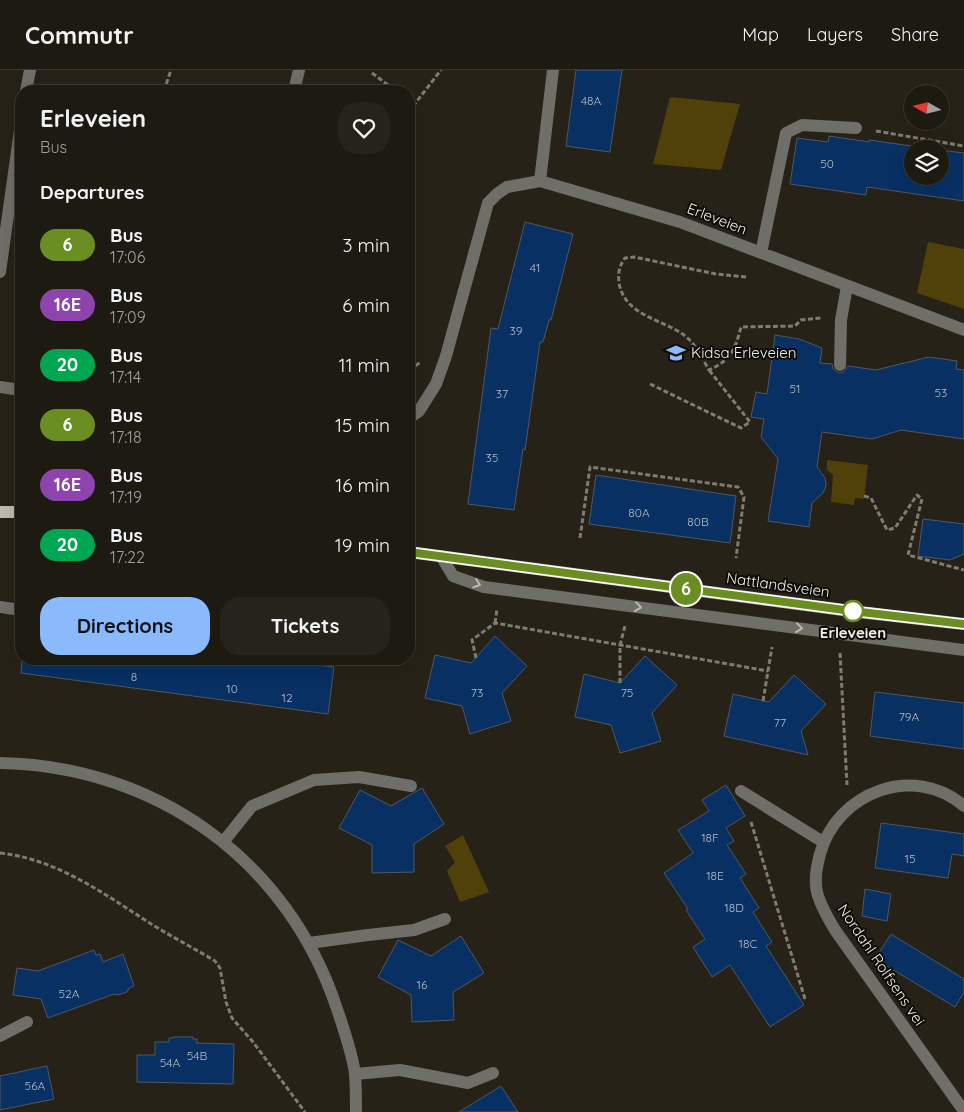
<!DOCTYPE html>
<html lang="en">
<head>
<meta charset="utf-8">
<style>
	:root { --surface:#1c1a11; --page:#25231a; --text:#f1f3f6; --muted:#a0a19f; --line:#3a3831; --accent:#8bbafc }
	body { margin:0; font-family:Quicksand,sans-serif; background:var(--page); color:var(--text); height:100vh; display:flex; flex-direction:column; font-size:19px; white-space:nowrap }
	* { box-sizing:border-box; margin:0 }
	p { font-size:16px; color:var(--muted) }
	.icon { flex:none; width:28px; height:28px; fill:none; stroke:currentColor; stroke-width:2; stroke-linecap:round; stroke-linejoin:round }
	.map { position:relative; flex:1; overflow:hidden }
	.drawer { position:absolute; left:15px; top:15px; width:400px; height:580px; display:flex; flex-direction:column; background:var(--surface); border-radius:20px; box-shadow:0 5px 20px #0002,0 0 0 1px var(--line) }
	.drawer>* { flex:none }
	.badge { padding:0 10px; border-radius:16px; font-size:18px; line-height:32px }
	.needle { width:32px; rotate:278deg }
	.buttons { position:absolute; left:904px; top:15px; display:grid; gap:10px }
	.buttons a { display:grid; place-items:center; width:45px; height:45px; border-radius:50%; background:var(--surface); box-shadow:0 5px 20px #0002,0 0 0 1px var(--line); font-size:25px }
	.map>.badge { position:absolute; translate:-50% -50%; box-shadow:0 0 0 2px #fff }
	h2 { padding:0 25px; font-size:19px; line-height:45px }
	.round { display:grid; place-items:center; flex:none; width:52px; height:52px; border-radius:20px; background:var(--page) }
	.headline { display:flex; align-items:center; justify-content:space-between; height:85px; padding:0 25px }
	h1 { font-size:24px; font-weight:700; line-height:38px }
	.button { display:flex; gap:10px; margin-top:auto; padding:10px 25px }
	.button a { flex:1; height:58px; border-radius:20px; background:var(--accent); color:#111; font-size:20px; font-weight:700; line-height:58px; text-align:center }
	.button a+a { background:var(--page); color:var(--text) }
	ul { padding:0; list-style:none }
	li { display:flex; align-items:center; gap:15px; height:60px; padding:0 25px }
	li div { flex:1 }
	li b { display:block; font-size:19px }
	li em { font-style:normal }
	li .badge { min-width:55px; font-weight:700; text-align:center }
	header { display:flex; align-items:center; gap:30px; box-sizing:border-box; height:70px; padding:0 25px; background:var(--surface); border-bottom:1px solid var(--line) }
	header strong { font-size:24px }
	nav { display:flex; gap:28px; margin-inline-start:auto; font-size:18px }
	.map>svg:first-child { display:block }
	.green { fill:#50410b }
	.building { fill:#083063; stroke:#505763 }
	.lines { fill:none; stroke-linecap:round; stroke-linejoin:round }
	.path { stroke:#7f7c72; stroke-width:3; stroke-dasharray:5 2.5; stroke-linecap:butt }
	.minor { stroke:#706e68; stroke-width:12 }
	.major { stroke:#bfbbaf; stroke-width:12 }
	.oneway { stroke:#bdbbb4 }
	.line-casing { stroke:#fff; stroke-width:11 }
	.line { stroke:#6b8e23; stroke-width:8 }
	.stop-dot { fill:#fff; stroke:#6b8e23; stroke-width:2.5 }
	.labels { text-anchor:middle; stroke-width:4; stroke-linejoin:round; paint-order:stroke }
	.number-label { font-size:12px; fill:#b7bfc6 }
	.street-label { font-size:15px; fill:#f1efe7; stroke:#0d0c07 }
	.poi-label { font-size:15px; fill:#f1efe7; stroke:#0d0c07; text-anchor:start }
	.stop-label { font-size:15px; font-weight:bold; fill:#f1efe7; stroke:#0d0c07 }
</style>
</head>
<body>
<header>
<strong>Commutr</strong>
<nav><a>Map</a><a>Layers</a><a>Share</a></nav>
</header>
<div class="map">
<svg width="964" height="1042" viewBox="0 0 964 1042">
	<rect width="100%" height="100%" fill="#262217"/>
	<path class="green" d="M670 27 740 34 721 100 653 94Z
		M928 172 964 179V239L917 223Z
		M827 390 868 395 864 429 855 428 854 435 831 432 833 405 827 400Z
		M463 765 489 822 460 832 447 801 455 792 445 776Z"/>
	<path class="building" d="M576 0H622L610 82 566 76Z
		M829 66 869 72V70L933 79H912V106H940V80L964 83V131L867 117 866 125 790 114 797 68 828 72Z
		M525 152 573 164 551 250H549L543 272H540L525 380 523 379 514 440 468 434 491 258 498 259Z
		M775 265 799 269 822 278 820 293 832 294 833 299 839 303 844 302 848 296 876 300 929 287 957 291 956 299 964 300V369L901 360 872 369 822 362 817 397 825 408 826 416 823 423 812 433 809 457 768 451 778 389 761 367 764 349 751 347 756 322 767 324Z
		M596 405 736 426 730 473 589 454Z
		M923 449 964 454V484L950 490 918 486Z
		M495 566 527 596 502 623 511 651 470 664 462 636 425 628 435 585 471 593Z
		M645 586 677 615 652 643 661 671 620 683 611 655 575 647 584 604 620 613Z
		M22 589H268L334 597 328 644 21 603Z
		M794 605 826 634 801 661 808 685 724 666 733 624 769 632Z
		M875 622 964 633V679L870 666Z
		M726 715 745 746 726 758 734 771 727 775 746 804 740 808 759 838 753 842 772 872 766 876 804 935 770 957 730 895 712 907 693 877 705 869 686 840 688 839 664 803 693 783 678 760 709 741 702 730Z
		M422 718 444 754 414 774V802L372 803V775L339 758 360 720 391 736Z
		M881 753 964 764V786L952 784 948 808 875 798Z
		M865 819 891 824 887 851 862 846Z
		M891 864 964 909V922L955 937 875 889Z
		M461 866 484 903 453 922 454 950 412 952 411 925 378 907 398 870 431 886Z
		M94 880 96 885 100 884 103 892 123 884 134 916 129 918 127 922 118 925 114 924 48 948 41 929 13 925 17 898 38 901Z
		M173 967H193V969H197V973L234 974 233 1014 137 1012V985H155V972H169V968H173Z
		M47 996 54 1029 0 1040V1006Z
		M501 1016 518 1042H459Z"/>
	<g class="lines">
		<path class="path" d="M372 3 396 21
			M164 21 171 0
			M409 31 414 35
			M409 51 414 35 441 0
			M876 61 964 76
			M746 207 716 204 634 187 625 188C619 196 618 203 619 213 625 246 662 249 684 265 695 273 702 288 709 300 731 290 735 280 741 257L795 256 801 250 821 248
			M409 300 421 292
			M650 314 741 358 750 352 709 300
			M864 426 871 428 887 460 895 458 917 425 922 429 908 485 964 500
			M580 468 590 397 738 417 744 427 736 488
			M495 553 497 539
			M840 583 847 715
			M476 588 472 570 495 553 768 601
			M620 613V575L625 556
			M763 631 772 577
			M751 752 805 929
			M0 783C55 789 100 821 145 850 168 865 192 877 215 891L220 898 226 932 232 948 253 972 305 1042"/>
		<path class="minor" d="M26 21 30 0
			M294 21 299 0
			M540 111 553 0
			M761 183 786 63 802 55 856 58
			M0 202 21 53
			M840 295 841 250 847 216
			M0 317 21 320
			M409 348 419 341 436 314 446 286 488 133 497 124 507 117 540 111 680 152 964 260
			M441 486 453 506 484 517 964 580
			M0 537 21 540
			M0 693C156 696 288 790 337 939 344 960 352 982 355 1004 356 1017 356 1030 356 1042
			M741 721 823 772
			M964 736C914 693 837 722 820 784 817 796 814 809 817 822 820 835 828 848 835 860L964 1041
			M224 771 252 736 314 710 359 707 411 716
			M309 873 368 865 414 860 445 849
			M0 966 27 952
			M355 1004 400 1000 468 1013 493 1003"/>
		<path class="major" d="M0 442H21
			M409 482 851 541 964 554"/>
	</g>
	<defs><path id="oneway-chevron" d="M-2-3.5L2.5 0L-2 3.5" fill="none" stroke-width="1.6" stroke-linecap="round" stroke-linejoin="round" transform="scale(1.25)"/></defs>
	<g class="oneway">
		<use href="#oneway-chevron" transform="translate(477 514) rotate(19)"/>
		<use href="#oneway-chevron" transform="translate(638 537) rotate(7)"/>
		<use href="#oneway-chevron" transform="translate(799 558) rotate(7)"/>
	</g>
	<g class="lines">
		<g class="line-casing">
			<path id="line" d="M409 482 852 541 964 554"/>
		</g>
		<use href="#line" class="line"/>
	</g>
	<defs>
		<g id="school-bare" transform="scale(1.5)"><path d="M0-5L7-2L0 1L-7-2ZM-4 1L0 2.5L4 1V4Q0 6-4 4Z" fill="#8bbafc" stroke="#0d0c07" stroke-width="2.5" paint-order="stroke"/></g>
	</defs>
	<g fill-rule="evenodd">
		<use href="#school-bare" x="676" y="283"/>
	</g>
	<circle class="stop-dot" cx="853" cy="541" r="10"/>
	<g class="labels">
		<g class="number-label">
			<text x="591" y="35">48A</text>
			<text x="827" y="98">50</text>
			<text x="535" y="202">41</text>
			<text x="516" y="265">39</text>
			<text x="795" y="323">51</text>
			<text x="941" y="327">53</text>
			<text x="502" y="328">37</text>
			<text x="492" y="392">35</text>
			<text x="639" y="447">80A</text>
			<text x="698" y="456">80B</text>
			<text x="134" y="611">8</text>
			<text x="232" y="623">10</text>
			<text x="477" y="627">73</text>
			<text x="627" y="627">75</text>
			<text x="287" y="632">12</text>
			<text x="909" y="651">79A</text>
			<text x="780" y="657">77</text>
			<text x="710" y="772">18F</text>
			<text x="910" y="793">15</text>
			<text x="715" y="810">18E</text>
			<text x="734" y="842">18D</text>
			<text x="748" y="878">18C</text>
			<text x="422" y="919">16</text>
			<text x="69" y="928">52A</text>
			<text x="197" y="990">54B</text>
			<text x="170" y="997">54A</text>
			<text x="35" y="1020">56A</text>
		</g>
		<g class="street-label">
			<text transform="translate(717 149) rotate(21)" y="5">Erleveien</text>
			<text transform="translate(778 515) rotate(8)" y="5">Nattlandsveien</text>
			<text transform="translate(881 895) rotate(56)" y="5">Nordahl Rolfsens vei</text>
		</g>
		<g class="poi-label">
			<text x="691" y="288">Kidsa Erleveien</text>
		</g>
		<g class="stop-label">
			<text x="853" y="568">Erleveien</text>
		</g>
	</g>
</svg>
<div class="buttons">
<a><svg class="needle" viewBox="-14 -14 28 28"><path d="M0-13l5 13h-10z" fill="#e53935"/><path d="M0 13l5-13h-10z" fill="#a0a19f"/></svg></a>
<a><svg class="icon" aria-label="layers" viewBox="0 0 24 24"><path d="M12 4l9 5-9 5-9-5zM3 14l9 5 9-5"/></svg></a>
</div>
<b class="badge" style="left:686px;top:519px;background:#6b8e23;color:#fff">6</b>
<section class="drawer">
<div class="headline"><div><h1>Erleveien</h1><p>Bus</p></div><a class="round"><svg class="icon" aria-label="heart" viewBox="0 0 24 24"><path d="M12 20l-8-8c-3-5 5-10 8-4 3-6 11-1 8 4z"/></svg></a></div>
<h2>Departures</h2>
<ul>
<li><span class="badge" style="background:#6b8e23;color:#fff">6</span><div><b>Bus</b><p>17:06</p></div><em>3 min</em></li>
<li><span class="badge" style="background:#8e44ad;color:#fff">16E</span><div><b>Bus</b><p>17:09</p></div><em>6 min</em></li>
<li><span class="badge" style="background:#00a651;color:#fff">20</span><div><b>Bus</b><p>17:14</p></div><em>11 min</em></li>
<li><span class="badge" style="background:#6b8e23;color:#fff">6</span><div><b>Bus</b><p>17:18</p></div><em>15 min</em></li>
<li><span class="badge" style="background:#8e44ad;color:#fff">16E</span><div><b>Bus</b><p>17:19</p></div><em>16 min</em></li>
<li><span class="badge" style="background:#00a651;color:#fff">20</span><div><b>Bus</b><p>17:22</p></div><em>19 min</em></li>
</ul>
<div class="button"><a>Directions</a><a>Tickets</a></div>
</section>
</div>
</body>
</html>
